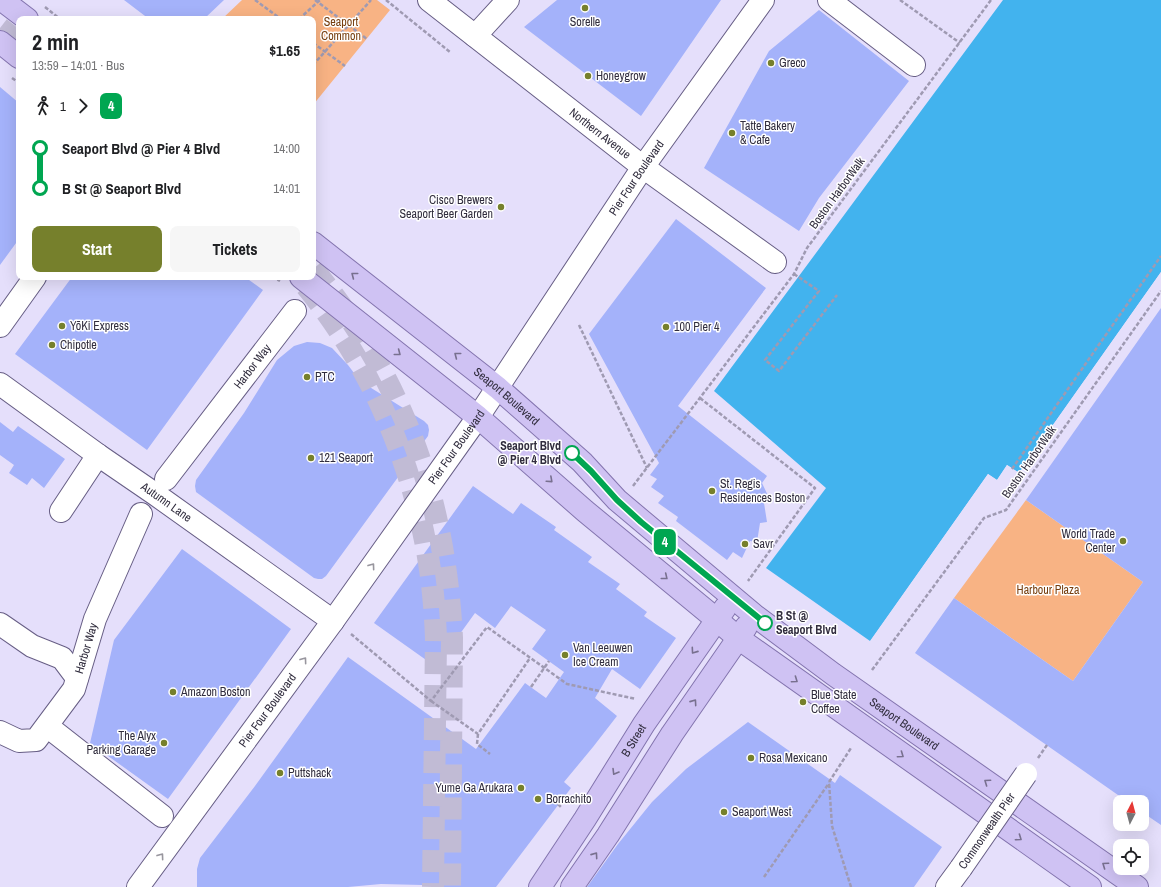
<!DOCTYPE html>
<html lang="en">
<head>
<meta charset="utf-8">
<style>
	:root { --surface:#fff; --page:#f6f6f6; --text:#202124; --muted:#757577; --accent:#76802c }
	body { margin:0; font-family:"Archivo Narrow",sans-serif; background:var(--page); color:var(--text); height:100vh; display:flex; flex-direction:column; font-size:15px; white-space:nowrap }
	* { box-sizing:border-box; margin:0 }
	p { font-size:13px; color:var(--muted) }
	.icon { flex:none; width:22px; height:22px; fill:none; stroke:currentColor; stroke-width:2; stroke-linecap:round; stroke-linejoin:round }
	.map { position:relative; flex:1; overflow:hidden }
	.sheet { position:absolute; left:16px; top:16px; width:300px; height:264px; display:flex; flex-direction:column; background:var(--surface); border-radius:8px; box-shadow:0 4px 16px #0002 }
	.sheet>* { flex:none }
	.badge { padding:0 8px; border-radius:6px; font-size:14px; line-height:26px }
	.needle { width:26px; rotate:6deg }
	.tools { position:absolute; left:1113px; top:795px; display:grid; gap:8px }
	.tools a { display:grid; place-items:center; width:36px; height:36px; border-radius:8px; background:var(--surface); box-shadow:0 4px 16px #0002; font-size:20px }
	.map>.badge { position:absolute; translate:-50% -50%; box-shadow:0 0 0 2px #fff }
	.legs { display:flex; align-items:center; gap:6px; height:44px; padding:0 16px; font-size:13px }
	.legs p { margin-inline-start:auto }
	.head { display:flex; align-items:center; justify-content:space-between; height:68px; padding:0 16px }
	h1 { font-size:22px; font-weight:700; line-height:30px }
	.primary-button { display:flex; gap:8px; margin-top:auto; padding:8px 16px }
	.primary-button a { flex:1; height:46px; border-radius:8px; background:var(--accent); color:#fff; font-size:16px; font-weight:700; line-height:46px; text-align:center }
	.primary-button a+a { background:var(--page); color:var(--text) }
	ul { padding:0 16px; list-style:none }
	li { display:flex; align-items:center; gap:14px; height:40px; font-size:15px }
	li i { display:grid; place-items:center; width:6px; height:100%; margin:0 5px; background:currentColor }
	li i::after { content:''; width:10px; height:10px; margin:-5px; border:3px solid; border-radius:50%; background:var(--surface) }
	li p { margin-inline-start:auto }
	li:first-child i { background:linear-gradient(#0000 50%,currentColor 0) }
	li:last-child i { background:linear-gradient(currentColor 50%,#0000 0) }
	.map>svg:first-child { display:block }
	.green { fill:#f8b384 }
	.water { fill:#42b3ee }
	.pier { fill:#e5dffb }
	.building { fill:#a4b2fa }
	.lines { fill:none; stroke-linecap:round; stroke-linejoin:round }
	.minor-tunnel { stroke:#c1bbd5; stroke-width:22; stroke-dasharray:22 11; stroke-linecap:butt }
	.minor-casing { stroke:#675e85; stroke-width:24 }
	.major-casing { stroke:#8374ae; stroke-width:24 }
	.path { stroke:#9f9ab2; stroke-width:2.5; stroke-dasharray:4 2; stroke-linecap:butt }
	.minor { stroke:#fff; stroke-width:22 }
	.major { stroke:#cfc2f3; stroke-width:22 }
	.minor-bridge-casing { stroke:#675e85; stroke-width:24; stroke-linecap:butt }
	.path-bridge { stroke:#9f9ab2; stroke-width:2.5; stroke-dasharray:4 2; stroke-linecap:butt }
	.minor-bridge { stroke:#fff; stroke-width:22 }
	.oneway { stroke:#78708f }
	.oneway2 { stroke:#98969e }
	.line-1-casing { stroke:#fff; stroke-width:9 }
	.line-1 { stroke:#00a651; stroke-width:6 }
	.poi-dot { fill:#76802c; stroke:#fff; stroke-width:1.5 }
	.stop-1-dot { fill:#fff; stroke:#00a651; stroke-width:2 }
	.labels { text-anchor:middle; stroke-width:3; stroke-linejoin:round; paint-order:stroke }
	.park-label { font-size:12px; fill:#763e0e; stroke:#fff }
	.poi-label { font-size:12px; fill:#312d3e; stroke:#fff; text-anchor:start }
	.street-label { font-size:12px; fill:#312d3e; stroke:#fff }
	.stop-label { font-size:12px; font-weight:bold; fill:#312d3e; stroke:#fff; text-anchor:end }
</style>
</head>
<body>
<div class="map">
<svg width="1161" height="887" viewBox="0 0 1161 887">
	<rect width="100%" height="100%" fill="#e5dffb"/>
	<path class="green" d="M242 0H377L390 10 313 105V19H222Z
		M1026 500 1143 582 1073 681 954 598Z"/>
	<path class="water" d="M1003 0H1161V272L1019 473 1007 465 997 480 988 474 870 641 766 568 826 488 714 391Z"/>
	<path class="pier" d="M1161 272V276L1021 475H1018L1008 468 998 482 989 477 872 642 869 643 988 474 997 480 1007 465 1019 473Z"/>
	<path class="building" d="M124 0H224L204 19H149Z
		M557 0H721L641 116 524 27Z
		M819 10 909 81 819 198 799 231 704 168 769 51Z
		M0 87 19 103V239L0 265Z
		M676 219 766 288 678 406 767 476 762 483 770 500 764 503 767 522 760 523 757 542 750 541 742 558 733 552 727 560 676 521 678 517 658 503 664 496 651 487 657 479 650 475 659 463 589 334Z
		M72 277H245L263 290 147 450 15 354Z
		M1161 308V825L1142 812V802H1128L915 653 954 598 1073 681 1143 582 1026 500Z
		M307 342 320 343 332 348 348 365 360 381 424 421 428 425 429 430 428 436 326 576 322 579H318L314 578 196 492 195 486 196 480 244 413 277 360 294 346Z
		M0 422 13 432 18 426 65 459 44 488 32 478 27 485 9 473 14 465 0 455Z
		M473 486 513 514 521 503 556 527 554 530 592 557 588 562 620 584 616 589 647 612 644 616 676 638 640 689 612 669 595 698 617 716 593 747 564 782 571 788 496 887H442L422 885 381 884 348 887H197V869L200 858 255 786 348 657 476 749 525 683 546 698 564 672 532 649 546 630 511 606 495 628 475 613 436 667 374 623Z
		M182 549 291 629 168 799 90 743 114 640Z
		M748 722 835 783 840 775 942 847 914 887H587L618 844 652 802 686 769Z"/>
	<g class="lines">
		<path class="minor-tunnel" d="M0 28 19 43
			M313 269C403 379 445 497 452 638L450 887
			M306 286C371 365 413 462 429 563 433 588 435 613 436 638L433 887"/>
		<g class="minor-casing">
			<g id="minor">
				<path id="s1" d="M429 0 643 167 775 262"/>
				<path d="M829 0 914 65"/>
				<path d="M475 36 508 0"/>
				<path d="M0 326 35 277"/>
				<path id="s2" d="M0 384 98 455 155 494 333 621"/>
				<path id="s3" d="M166 479 295 311"/>
				<path d="M61 511 98 455"/>
				<path d="M0 624 32 646 62 658 77 678"/>
				<path d="M47 726 162 816"/>
				<path id="s4" d="M0 732 19 741 36 740 74 689 95 619 141 514"/>
				<path id="s5" d="M138 887 333 621 478 417 643 167 763 0"/>
				<path d="M947 887 961 868"/>
			</g>
		</g>
		<g class="major-casing">
			<g id="major">
				<path d="M2 0 27 19"/>
				<path d="M0 42 19 57"/>
				<path id="s6" d="M313 243 498 388 582 462 617 500 754 615 833 674 1137 887"/>
				<path d="M301 277 478 417 585 511 716 619 738 638 1090 887"/>
				<path id="s7" d="M540 887 585 819 644 724 725 608"/>
				<path d="M572 887 608 835 672 734 746 627"/>
			</g>
		</g>
		<path class="path" d="M255 0 281 19
			M315 0 367 39
			M386 0 450 52
			M900 0 960 43
			M45 7 60 19
			M299 19 320 0
			M313 43 345 66
			M313 65 371 0
			M12 78 19 83
			M794 274 819 291 765 360 779 371 837 295
			M272 277 280 281
			M579 325 647 468
			M700 398 815 488 748 581
			M1012 469 1161 256
			M633 486 794 274 807 248 991 0
			M351 634 431 701 487 627 567 684 636 699
			M872 670 984 518 1006 510 1161 291
			M431 701 478 734 530 658
			M478 734 477 744 490 754
			M1038 758 1047 745
			M558 804 561 807
			M764 877 829 783
			M851 887 832 826 829 782 851 748"/>
		<use href="#minor" class="minor"/>
		<use href="#major" class="major"/>
		<g class="minor-bridge-casing">
			<g id="minor-bridge">
				<path id="s8" d="M961 868 1026 774"/>
			</g>
		</g>
		<path class="path-bridge" d="M531 687 549 661"/>
		<use href="#minor-bridge" class="minor-bridge"/>
	</g>
	<defs><path id="oneway-chevron" d="M-2-3.5L2.5 0L-2 3.5" fill="none" stroke-width="1.6" stroke-linecap="round" stroke-linejoin="round"/></defs>
	<g class="oneway">
		<use href="#oneway-chevron" transform="translate(354 275) rotate(-142)"/>
		<use href="#oneway-chevron" transform="translate(398 353) rotate(38)"/>
		<use href="#oneway-chevron" transform="translate(457 355) rotate(-142)"/>
		<use href="#oneway-chevron" transform="translate(550 480) rotate(42)"/>
		<use href="#oneway-chevron" transform="translate(665 577) rotate(39)"/>
		<use href="#oneway-chevron" transform="translate(694 651) rotate(125)"/>
		<use href="#oneway-chevron" transform="translate(795 680) rotate(35)"/>
		<use href="#oneway-chevron" transform="translate(694 702) rotate(-55)"/>
		<use href="#oneway-chevron" transform="translate(901 755) rotate(35)"/>
		<use href="#oneway-chevron" transform="translate(615 772) rotate(121)"/>
		<use href="#oneway-chevron" transform="translate(987 782) rotate(-145)"/>
		<use href="#oneway-chevron" transform="translate(1019 838) rotate(35)"/>
		<use href="#oneway-chevron" transform="translate(595 855) rotate(-55)"/>
		<use href="#oneway-chevron" transform="translate(1105 865) rotate(-145)"/>
	</g>
	<g class="oneway2">
		<use href="#oneway-chevron" transform="translate(372 566) rotate(-54)"/>
		<use href="#oneway-chevron" transform="translate(304 660) rotate(-54)"/>
		<use href="#oneway-chevron" transform="translate(161 856) rotate(-54)"/>
	</g>
	<g class="lines">
		<g class="line-1-casing">
			<path id="line-1" d="M572 453 591 471 617 500 641 522 765 623"/>
		</g>
		<use href="#line-1" class="line-1"/>
	</g>
	<g class="poi-dot">
		<circle cx="585" cy="8" r="4"/>
		<circle cx="771" cy="63" r="4"/>
		<circle cx="588" cy="76" r="4"/>
		<circle cx="732" cy="133" r="4"/>
		<circle cx="501" cy="207" r="4"/>
		<circle cx="62" cy="326" r="4"/>
		<circle cx="666" cy="327" r="4"/>
		<circle cx="52" cy="345" r="4"/>
		<circle cx="307" cy="377" r="4"/>
		<circle cx="311" cy="458" r="4"/>
		<circle cx="712" cy="491" r="4"/>
		<circle cx="1123" cy="541" r="4"/>
		<circle cx="745" cy="544" r="4"/>
		<circle cx="565" cy="655" r="4"/>
		<circle cx="173" cy="692" r="4"/>
		<circle cx="803" cy="702" r="4"/>
		<circle cx="164" cy="743" r="4"/>
		<circle cx="751" cy="758" r="4"/>
		<circle cx="280" cy="773" r="4"/>
		<circle cx="521" cy="788" r="4"/>
		<circle cx="538" cy="799" r="4"/>
		<circle cx="724" cy="812" r="4"/>
	</g>
	<g class="stop-1-dot">
		<circle cx="572" cy="453" r="7"/>
		<circle cx="765" cy="623" r="7"/>
	</g>
	<g class="labels">
		<g class="park-label">
			<text x="341" y="26">Seaport<tspan x="341" dy="14">Common</tspan></text>
			<text x="1048" y="594">Harbour Plaza</text>
		</g>
		<g class="poi-label">
			<text x="585" y="26" text-anchor="middle">Sorelle</text>
			<text x="779" y="67">Greco</text>
			<text x="596" y="80">Honeygrow</text>
			<text x="740" y="130">Tatte Bakery<tspan x="740" dy="14">&amp; Cafe</tspan></text>
			<text x="493" y="204" text-anchor="end">Cisco Brewers<tspan x="493" dy="14">Seaport Beer Garden</tspan></text>
			<text x="70" y="330">YōKi Express</text>
			<text x="674" y="331">100 Pier 4</text>
			<text x="60" y="349">Chipotle</text>
			<text x="315" y="381">PTC</text>
			<text x="319" y="462">121 Seaport</text>
			<text x="720" y="488">St. Regis<tspan x="720" dy="14">Residences Boston</tspan></text>
			<text x="1115" y="538" text-anchor="end">World Trade<tspan x="1115" dy="14">Center</tspan></text>
			<text x="753" y="548">Savr</text>
			<text x="573" y="652">Van Leeuwen<tspan x="573" dy="14">Ice Cream</tspan></text>
			<text x="181" y="696">Amazon Boston</text>
			<text x="811" y="699">Blue State<tspan x="811" dy="14">Coffee</tspan></text>
			<text x="156" y="740" text-anchor="end">The Alyx<tspan x="156" dy="14">Parking Garage</tspan></text>
			<text x="759" y="762">Rosa Mexicano</text>
			<text x="288" y="777">Puttshack</text>
			<text x="513" y="792" text-anchor="end">Yume Ga Arukara</text>
			<text x="546" y="803">Borrachito</text>
			<text x="732" y="816">Seaport West</text>
		</g>
		<g class="street-label">
			<text dy="4" stroke="none"><textPath href="#s1" startOffset="217">Northern Avenue</textPath></text>
			<text dy="4" stroke="none"><textPath href="#s5" startOffset="867">Pier Four Boulevard</textPath></text>
			<text transform="translate(837 193) rotate(-54)" y="4">Boston HarborWalk</text>
			<text dy="4" stroke="none"><textPath href="#s3" startOffset="142">Harbor Way</textPath></text>
			<text dy="4" stroke="none"><textPath href="#s6" startOffset="247">Seaport Boulevard</textPath></text>
			<text dy="4" stroke="none"><textPath href="#s5" startOffset="543">Pier Four Boulevard</textPath></text>
			<text transform="translate(1029 462) rotate(-55)" y="4">Boston HarborWalk</text>
			<text dy="4" stroke="none"><textPath href="#s2" startOffset="204">Autumn Lane</textPath></text>
			<text dy="4" stroke="none"><textPath href="#s4" startOffset="144">Harbor Way</textPath></text>
			<text dy="4" stroke="none"><textPath href="#s5" startOffset="219">Pier Four Boulevard</textPath></text>
			<text dy="4" stroke="none"><textPath href="#s6" startOffset="763">Seaport Boulevard</textPath></text>
			<text dy="4" stroke="none"><textPath href="#s7" startOffset="174">B Street</textPath></text>
			<text dy="4" stroke="none"><textPath href="#s8" startOffset="45">Commonwealth Pier</textPath></text>
		</g>
		<g class="stop-label">
			<text x="561" y="450">Seaport Blvd<tspan x="561" dy="14">@ Pier 4 Blvd</tspan></text>
			<text x="776" y="620" text-anchor="start">B St @<tspan x="776" dy="14">Seaport Blvd</tspan></text>
		</g>
	</g>
</svg>
<div class="tools">
<a><svg class="needle" viewBox="-14 -14 28 28"><path d="M0-13l5 13h-10z" fill="#e53935"/><path d="M0 13l5-13h-10z" fill="#757577"/></svg></a>
<a><svg class="icon" aria-label="locate" viewBox="0 0 24 24"><circle cx="12" cy="12" r="6"/><path d="M12 2v4M12 18v4M2 12h4M18 12h4"/></svg></a>
</div>
<b class="badge" style="left:665px;top:542px;background:#00a651;color:#fff">4</b>
<section class="sheet">
<div class="head"><div><h1>2 min</h1><p>13:59 – 14:01 · Bus</p></div><b>$1.65</b></div>
<div class="legs"><svg class="icon" aria-label="walk" viewBox="0 0 24 24"><circle cx="13" cy="4" r="2"/><path d="M13 8l-2 6 4 7M11 14l-3 7M7 12l3-4h3l4 4"/></svg>1<svg class="icon" aria-label="forward" viewBox="0 0 24 24"><path d="M9 5l7 7-7 7"/></svg><b class="badge" style="background:#00a651;color:#fff">4</b></div>
<ul>
<li><i style="color:#00a651"></i><b>Seaport Blvd @ Pier 4 Blvd</b><p>14:00</p></li>
<li><i style="color:#00a651"></i><b>B St @ Seaport Blvd</b><p>14:01</p></li>
</ul>
<div class="primary-button"><a>Start</a><a>Tickets</a></div>
</section>
</div>
</body>
</html>
